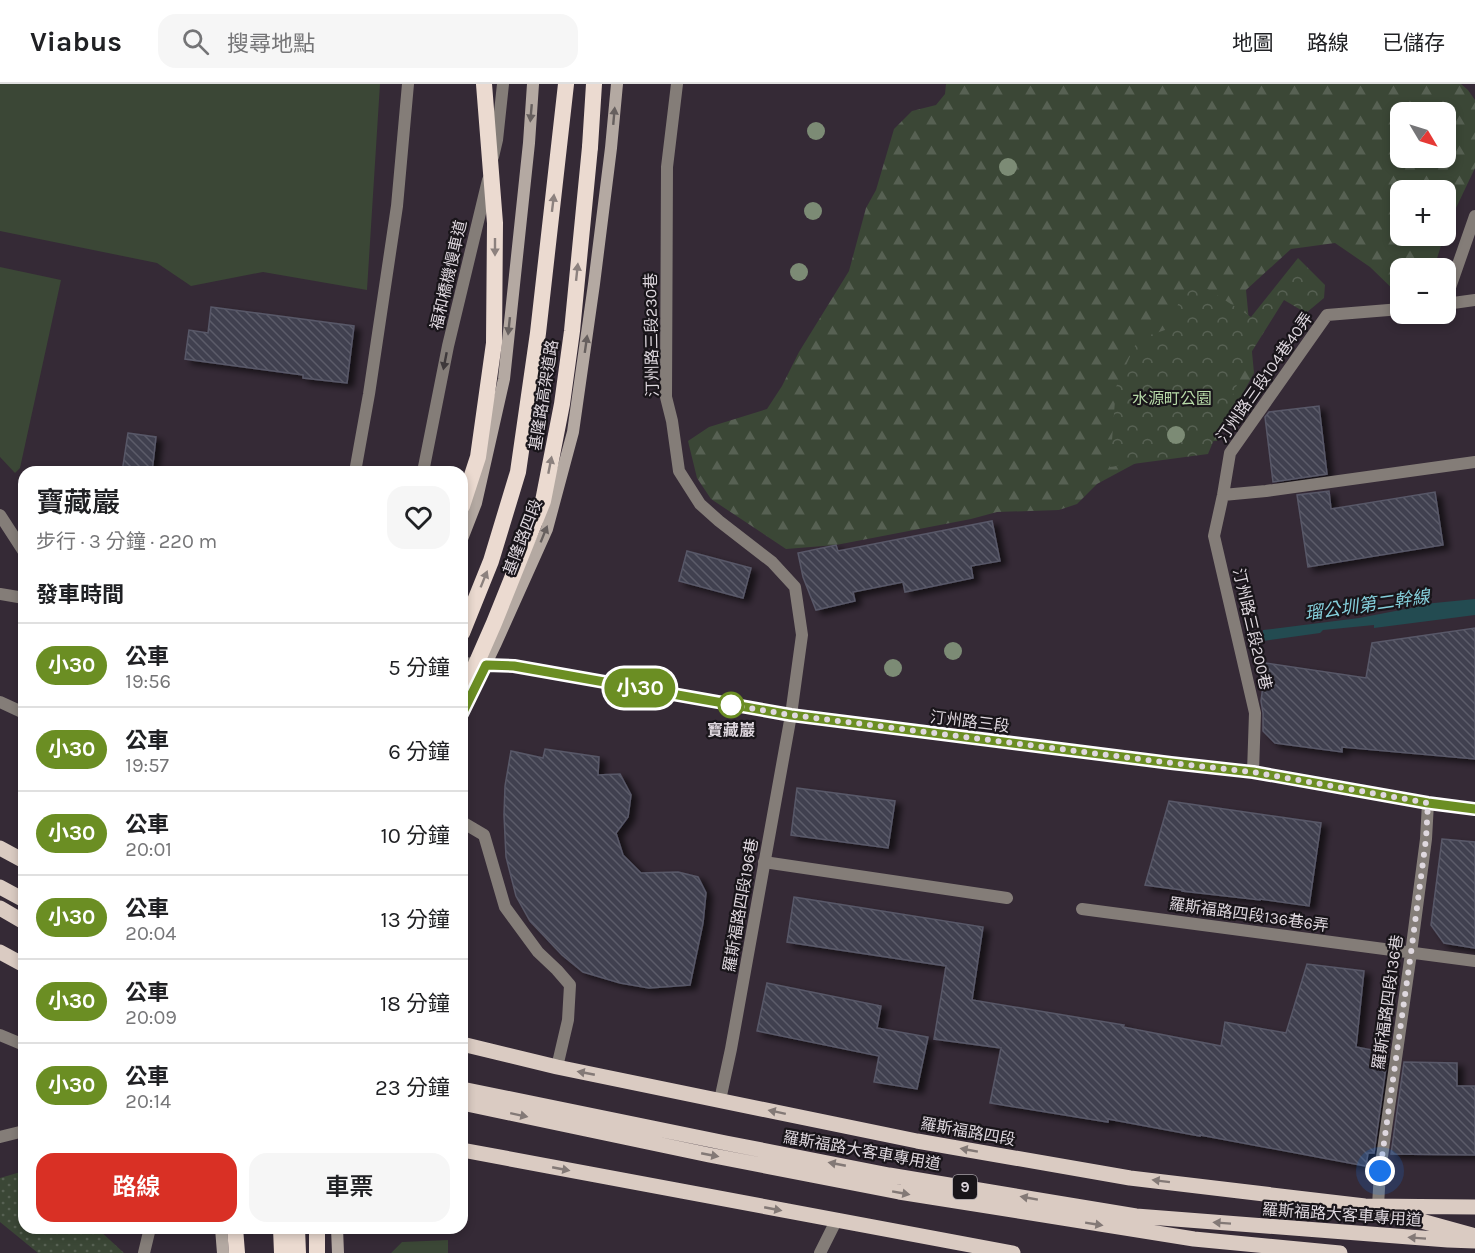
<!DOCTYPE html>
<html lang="zh-TW">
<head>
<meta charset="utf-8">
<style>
	:root { --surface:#fff; --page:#f6f6f6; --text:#202124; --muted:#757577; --line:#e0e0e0; --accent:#d93025 }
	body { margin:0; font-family:Karla,"Noto Sans TC",sans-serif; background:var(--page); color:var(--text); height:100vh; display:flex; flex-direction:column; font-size:22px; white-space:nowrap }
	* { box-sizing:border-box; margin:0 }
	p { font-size:20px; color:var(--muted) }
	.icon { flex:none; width:33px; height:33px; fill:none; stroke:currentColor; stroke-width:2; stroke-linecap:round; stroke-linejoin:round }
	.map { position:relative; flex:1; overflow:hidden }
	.sheet { position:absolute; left:18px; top:382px; width:450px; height:768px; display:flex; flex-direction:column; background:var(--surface); border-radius:18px; box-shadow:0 3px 9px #0003 }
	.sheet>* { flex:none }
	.badge { padding:0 12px; border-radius:20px; font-size:21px; line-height:39px }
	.needle { width:39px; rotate:128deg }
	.tools { position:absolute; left:1390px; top:18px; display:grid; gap:12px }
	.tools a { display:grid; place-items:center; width:66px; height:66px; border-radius:12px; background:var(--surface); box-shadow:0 3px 9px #0003; font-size:30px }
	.you { position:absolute; width:30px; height:30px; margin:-15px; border:4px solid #fff; border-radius:50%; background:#1a73e8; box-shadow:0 0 0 9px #1a73e833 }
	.map>.badge { position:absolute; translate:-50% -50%; box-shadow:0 0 0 3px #fff }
	h2 { padding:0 18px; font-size:22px; line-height:54px }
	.round { display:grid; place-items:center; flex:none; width:63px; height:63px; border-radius:18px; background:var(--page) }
	.summary { display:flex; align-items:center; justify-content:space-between; height:102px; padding:0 18px }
	h1 { font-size:28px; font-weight:600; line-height:45px }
	.primary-button { display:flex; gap:12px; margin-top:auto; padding:12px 18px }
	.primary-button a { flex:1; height:69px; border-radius:18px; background:var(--accent); color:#fff; font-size:24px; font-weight:600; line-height:69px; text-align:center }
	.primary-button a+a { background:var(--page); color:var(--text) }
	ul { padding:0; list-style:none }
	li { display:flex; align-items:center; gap:18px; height:84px; padding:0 18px; border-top:2px solid var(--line) }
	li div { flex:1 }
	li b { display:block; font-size:22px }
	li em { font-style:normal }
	li .badge { min-width:66px; font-weight:700; text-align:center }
	header { display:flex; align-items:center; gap:36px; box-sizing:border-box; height:84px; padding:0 30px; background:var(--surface); border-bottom:2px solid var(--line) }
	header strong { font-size:28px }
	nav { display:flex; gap:33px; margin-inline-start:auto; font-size:21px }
	.search { width:420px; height:54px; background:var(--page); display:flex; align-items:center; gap:15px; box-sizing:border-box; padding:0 21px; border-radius:18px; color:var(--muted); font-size:22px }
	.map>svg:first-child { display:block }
	.grass { fill:#3b4736 }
	.forest { fill:url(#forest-firs); fill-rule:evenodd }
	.park { fill:url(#park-crowns) }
	.garden { fill:url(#garden-dots) }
	.water { fill:#234b51 }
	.building { fill:url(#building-back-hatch); stroke:#585868; stroke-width:1.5; filter:url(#shadow) }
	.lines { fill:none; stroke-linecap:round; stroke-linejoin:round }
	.service { stroke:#847d78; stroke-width:12 }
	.minor { stroke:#847d78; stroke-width:12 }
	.tertiary { stroke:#847d78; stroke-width:12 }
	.secondary { stroke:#b4a9a2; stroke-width:12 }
	.primary { stroke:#dacbc2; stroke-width:15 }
	.trunk { stroke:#ebdad0; stroke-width:16 }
	.trunk-bridge { stroke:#ebdad0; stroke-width:16 }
	.tree { fill:#7c8b75 }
	.oneway { fill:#665f5e }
	.oneway2 { fill:#8c817e }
	.oneway3 { fill:#3e393b }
	.oneway4 { fill:#837976 }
	.line-casing { stroke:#fff; stroke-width:14 }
	.line { stroke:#6b8e23; stroke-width:9 }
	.walk { stroke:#dfd8df; stroke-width:6; stroke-dasharray:0 10.8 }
	.stop-dot { fill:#fff; stroke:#6b8e23; stroke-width:3 }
	.labels { text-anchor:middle; stroke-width:4.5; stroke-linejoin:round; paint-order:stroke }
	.shield { fill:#19151a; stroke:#a49ea4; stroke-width:1.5 }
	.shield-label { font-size:15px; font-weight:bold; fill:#dfd8df }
	.street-label { font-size:16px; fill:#dfd8df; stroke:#19151a }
	.park-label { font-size:16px; fill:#b7daa8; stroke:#19151a }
	.stop-label { font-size:16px; font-weight:bold; fill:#dfd8df; stroke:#19151a }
	.water-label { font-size:18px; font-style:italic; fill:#85cfdb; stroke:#19151a }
</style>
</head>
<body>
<header>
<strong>Viabus</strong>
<div class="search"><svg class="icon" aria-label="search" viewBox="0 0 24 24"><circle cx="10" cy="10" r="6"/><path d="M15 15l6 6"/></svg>搜尋地點</div>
<nav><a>地圖</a><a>路線</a><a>已儲存</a></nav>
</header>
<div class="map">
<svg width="1475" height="1169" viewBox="0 0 1475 1169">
	<defs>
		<pattern id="forest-firs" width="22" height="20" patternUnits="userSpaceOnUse" patternTransform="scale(1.5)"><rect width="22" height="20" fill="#3b4736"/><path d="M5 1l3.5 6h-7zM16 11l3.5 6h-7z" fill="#576153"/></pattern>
		<pattern id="park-crowns" width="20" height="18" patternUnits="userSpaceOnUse" patternTransform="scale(1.5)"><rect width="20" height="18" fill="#3b4736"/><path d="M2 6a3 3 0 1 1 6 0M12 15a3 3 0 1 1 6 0" fill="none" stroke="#576153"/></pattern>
		<pattern id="garden-dots" width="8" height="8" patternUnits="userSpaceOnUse" patternTransform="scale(1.5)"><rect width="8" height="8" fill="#3b4736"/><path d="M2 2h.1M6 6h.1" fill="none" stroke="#576153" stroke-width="1.8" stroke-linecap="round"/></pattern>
		<pattern id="building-back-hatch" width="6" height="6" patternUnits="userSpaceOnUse" patternTransform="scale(1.5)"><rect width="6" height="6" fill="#414150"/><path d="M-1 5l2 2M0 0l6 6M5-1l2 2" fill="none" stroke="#5c5c69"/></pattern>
		<filter id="shadow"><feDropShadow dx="6" dy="4" stdDeviation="3" flood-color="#0009"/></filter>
	</defs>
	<rect width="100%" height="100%" fill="#352a36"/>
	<path class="grass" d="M0 0H380L367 206 263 188 191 202 157 179 0 147Z
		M0 183 61 196 20 384 15 389 0 373Z
		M448 1156V1169H391L402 1158Z"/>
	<path class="forest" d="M946 0H1461L1468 6 1475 16V84L1446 145V106H1401V152H1444L1434 184H1401V213L1370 183 1335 159 1291 165 1246 206 1254 289 1217 357 1175 358 1097 400 1077 420 1059 426 997 428 971 435 836 461 786 465 711 415 697 394 688 357 709 343 767 325 782 302 799 268 849 187 866 124 876 106 894 45 912 27 936 21 945 10ZM1401 28H1446V74H1401Z"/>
	<path class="park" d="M1298 174 1325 201 1324 214 1306 229 1284 216 1249 272 1208 370 1110 383 1116 303 1138 255 1168 245 1189 193 1251 233Z"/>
	<path class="garden" d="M24 1087V1144L98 1145 124 1169H38L0 1138V1094Z"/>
	<path class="water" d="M1475 515V531L1374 544V541L1323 546 1320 549 1263 557V546L1359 534 1416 523 1424 520Z"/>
	<path class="building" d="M211 223 354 242 347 299 303 294V291L185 275 189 246 208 249Z
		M1319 322 1327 390 1273 398 1265 333 1269 328Z
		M128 349 156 353 152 388H122Z
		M1329 407 1331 425 1435 408 1443 461 1308 483 1297 411Z
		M992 437 1000 477 971 482 973 494 905 508 903 498 853 508 855 517 816 526 803 493 798 469 836 461 838 467Z
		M687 467 751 484 743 514 679 497Z
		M1475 544V675L1342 663V668L1275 659 1263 647V629L1261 617 1266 579 1366 594 1372 559Z
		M545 665 599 673 598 691 620 690 631 711 628 733 616 749 623 771 641 789 678 788 698 793 706 809 703 839 690 901 649 904 620 899 583 888 562 871 530 837 516 812 506 773 504 731 505 702 511 667 543 674Z
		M797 704 895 717 888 764 791 751Z
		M1169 717 1321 739 1309 822 1260 815V816L1182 807V806L1145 801Z
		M1442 755 1475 758V864L1444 859 1431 841Z
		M794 813 983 843 972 916 1124 941 1123 943 1221 962 1225 938 1286 949 1307 880 1364 887 1356 963 1388 969 1374 1069H1368L1366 1082 1200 1051V1052L1108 1035V1038L990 1019 1001 964 934 955 946 882 787 858Z
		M767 899 881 922 877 944 928 953 917 1005 874 998 879 972 757 947Z
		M1404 978 1457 979V1002H1475V1071L1391 1070Z"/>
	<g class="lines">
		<path class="service" d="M493 73 497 56 503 0
			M1446 215 1475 132
			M1446 220 1475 216
			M355 388 369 310 397 122 408 0
			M423 388 448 262 488 96
			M1223 411 1266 407 1475 378
			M0 510 24 514
			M0 618 24 629
			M1253 688 1255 629 1214 452 1223 411 1230 369 1327 231 1401 225
			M462 738 484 751 505 823 538 868 557 886 570 901 568 936 557 983
			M764 778 1007 814
			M1082 825 1475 877
			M1378 1122 1380 1087 1411 869 1426 755 1428 719
			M820 1169 836 1137"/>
		<path class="minor" d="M677 0 667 83 666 313 672 337 679 387 700 420 719 437 772 478 795 503 802 551 791 631 731 965 720 1016
			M0 431 24 468
			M0 951 24 961
			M0 1053 24 1047
			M144 1169 149 1148V1144"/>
		<path class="tertiary" d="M462 579 514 582 791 631 1171 679 1253 688 1428 719 1475 725"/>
		<path class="secondary" d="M462 455 476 419 504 295 529 59 533 0
			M462 630 495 561 547 445 573 348 594 200 611 64 617 0
			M221 1144 223 1169
			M337 1144 338 1169"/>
		<path class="primary" d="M0 764 24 777
			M0 803 24 816
			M0 824 24 838
			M0 868 24 881
			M462 960 557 983 917 1057 1130 1094 1365 1122 1475 1123
			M462 1005 726 1059 889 1091 1136 1132 1448 1156 1475 1157
			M462 1019 709 1071 899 1108 1194 1155 1340 1169
			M462 1066 1013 1169
			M1385 1127 1472 1151"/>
		<path class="trunk" d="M590 63 594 0
			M462 549 491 477 518 388 538 249 566 0
			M235 1144 237 1169
			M281 1144 282 1169
			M297 1144 298 1169
			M317 1144V1169"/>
		<path class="trunk-bridge" d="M462 422 478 373 494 259 495 139 484 0
			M462 612 494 539 543 417 562 320 572 247 590 63"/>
	</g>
	<g class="tree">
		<circle cx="816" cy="47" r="9"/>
		<circle cx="1008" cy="83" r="9"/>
		<circle cx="813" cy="127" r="9"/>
		<circle cx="799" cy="188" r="9"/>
		<circle cx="1176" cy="351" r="9"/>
		<circle cx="953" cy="567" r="9"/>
		<circle cx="893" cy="584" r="9"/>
	</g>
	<defs><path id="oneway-solid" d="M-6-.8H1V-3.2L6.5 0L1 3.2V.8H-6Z" transform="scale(1.5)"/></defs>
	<g class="oneway">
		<use href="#oneway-solid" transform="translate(531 29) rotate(95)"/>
		<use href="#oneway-solid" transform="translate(614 32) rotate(-85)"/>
		<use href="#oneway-solid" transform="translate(509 242) rotate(96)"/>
		<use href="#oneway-solid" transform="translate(586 260) rotate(-82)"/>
		<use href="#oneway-solid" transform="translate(544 450) rotate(-68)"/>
	</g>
	<g class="oneway2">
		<use href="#oneway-solid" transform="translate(553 119) rotate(-83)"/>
		<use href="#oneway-solid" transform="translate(495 163) rotate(90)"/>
		<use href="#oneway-solid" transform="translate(577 188) rotate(-84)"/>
		<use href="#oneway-solid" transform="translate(550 381) rotate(-79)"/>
		<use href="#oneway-solid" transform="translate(484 495) rotate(-68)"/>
	</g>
	<use class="oneway3" href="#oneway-solid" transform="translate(445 277) rotate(101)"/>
	<g class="oneway4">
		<use href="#oneway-solid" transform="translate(586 989) rotate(-169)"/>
		<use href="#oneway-solid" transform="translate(777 1028) rotate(-168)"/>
		<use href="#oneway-solid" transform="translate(519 1031) rotate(12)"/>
		<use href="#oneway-solid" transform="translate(969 1066) rotate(-170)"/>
		<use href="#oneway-solid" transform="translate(710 1071) rotate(11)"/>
		<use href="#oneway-solid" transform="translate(837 1080) rotate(-169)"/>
		<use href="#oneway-solid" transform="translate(561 1085) rotate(11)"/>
		<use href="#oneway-solid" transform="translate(1161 1097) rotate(-173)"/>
		<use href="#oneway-solid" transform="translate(901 1109) rotate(10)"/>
		<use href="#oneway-solid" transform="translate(1029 1114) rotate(-170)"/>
		<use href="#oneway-solid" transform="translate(773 1125) rotate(11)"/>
		<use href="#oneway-solid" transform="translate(1222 1139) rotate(-176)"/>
		<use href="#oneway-solid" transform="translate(1094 1140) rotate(9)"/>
		<use href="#oneway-solid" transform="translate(1417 1154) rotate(-176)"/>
	</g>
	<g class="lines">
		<g class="line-casing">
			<path id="line" d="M462 630 486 581 514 582 791 631 1171 679 1253 688 1428 719 1475 725"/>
		</g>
		<use href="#line" class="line"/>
		<path class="walk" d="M731 621 791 631 1171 679 1253 688 1428 719 1426 755 1411 869 1380 1087"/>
	</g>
	<circle class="stop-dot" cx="731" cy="621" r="12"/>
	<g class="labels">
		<rect class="shield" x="953" y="1091" width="24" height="24" rx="4.5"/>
		<g class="shield-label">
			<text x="965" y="1108">9</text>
		</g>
		<g class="street-label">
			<text transform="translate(448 191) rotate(-77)" y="6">福和橋機慢車道</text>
			<text transform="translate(651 251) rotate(-91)" y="6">汀州路三段230巷</text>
			<text transform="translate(1264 293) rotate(-55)" y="6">汀州路三段104巷40弄</text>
			<text transform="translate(543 311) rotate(-81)" y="6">基隆路高架道路</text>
			<text transform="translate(522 453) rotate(-69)" y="6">基隆路四段</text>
			<text transform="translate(1253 545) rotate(77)" y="6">汀州路三段200巷</text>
			<text transform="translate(970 637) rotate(7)" y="6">汀州路三段</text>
			<text transform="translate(740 821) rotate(-80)" y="6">羅斯福路四段196巷</text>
			<text transform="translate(1249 830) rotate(8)" y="6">羅斯福路四段136巷6弄</text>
			<text transform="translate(1387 918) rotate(-82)" y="6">羅斯福路四段136巷</text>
			<text transform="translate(968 1047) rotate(10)" y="6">羅斯福路四段</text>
			<text transform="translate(862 1066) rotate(10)" y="6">羅斯福路大客車專用道</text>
			<text transform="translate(1342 1130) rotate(4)" y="6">羅斯福路大客車專用道</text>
		</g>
		<g class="park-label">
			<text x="1172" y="320">水源町公園</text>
		</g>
		<g class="stop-label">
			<text x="731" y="652">寶藏巖</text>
		</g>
		<g class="water-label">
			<text transform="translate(1367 521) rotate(-8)" y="6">瑠公圳第二幹線</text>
		</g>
	</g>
</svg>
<div class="tools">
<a><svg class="needle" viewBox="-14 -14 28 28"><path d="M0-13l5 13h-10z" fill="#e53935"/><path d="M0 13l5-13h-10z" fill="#757577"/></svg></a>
<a>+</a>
<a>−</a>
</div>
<div class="you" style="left:1380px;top:1087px"></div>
<b class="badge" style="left:640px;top:604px;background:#6b8e23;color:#fff">小30</b>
<section class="sheet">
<div class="summary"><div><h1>寶藏巖</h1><p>步行 · 3 分鐘 · 220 m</p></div><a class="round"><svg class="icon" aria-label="heart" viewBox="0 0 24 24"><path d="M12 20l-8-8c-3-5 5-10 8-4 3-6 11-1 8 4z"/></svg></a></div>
<h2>發車時間</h2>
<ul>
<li><span class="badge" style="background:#6b8e23;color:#fff">小30</span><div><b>公車</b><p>19:56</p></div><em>5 分鐘</em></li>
<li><span class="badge" style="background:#6b8e23;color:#fff">小30</span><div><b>公車</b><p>19:57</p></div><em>6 分鐘</em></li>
<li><span class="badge" style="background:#6b8e23;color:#fff">小30</span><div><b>公車</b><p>20:01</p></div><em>10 分鐘</em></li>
<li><span class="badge" style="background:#6b8e23;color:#fff">小30</span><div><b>公車</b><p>20:04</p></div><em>13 分鐘</em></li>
<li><span class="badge" style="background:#6b8e23;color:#fff">小30</span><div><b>公車</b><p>20:09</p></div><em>18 分鐘</em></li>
<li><span class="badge" style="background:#6b8e23;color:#fff">小30</span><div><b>公車</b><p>20:14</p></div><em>23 分鐘</em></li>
</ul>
<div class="primary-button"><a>路線</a><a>車票</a></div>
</section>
</div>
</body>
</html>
